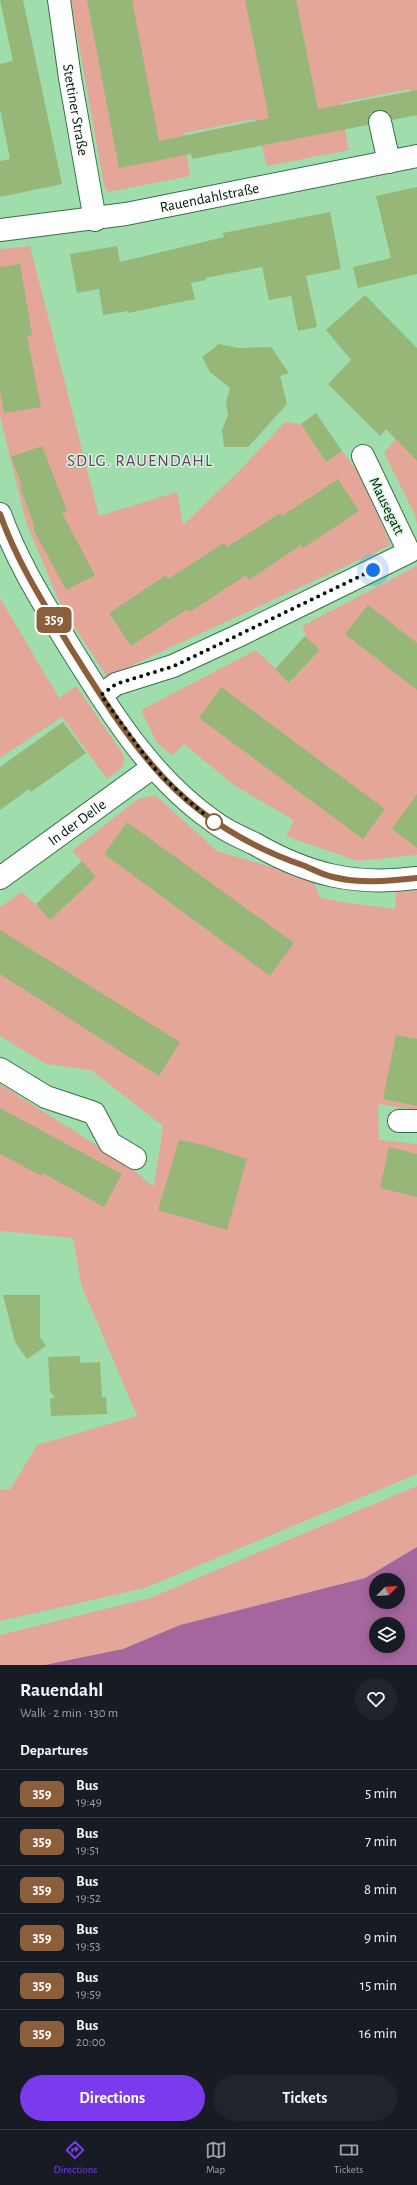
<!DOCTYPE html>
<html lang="en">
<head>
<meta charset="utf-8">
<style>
	:root { --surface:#171b24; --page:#20242c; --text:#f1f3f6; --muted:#9ea1a6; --line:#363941; --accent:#7c3aed }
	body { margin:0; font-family:"Alegreya Sans",sans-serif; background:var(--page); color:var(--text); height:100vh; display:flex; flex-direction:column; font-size:15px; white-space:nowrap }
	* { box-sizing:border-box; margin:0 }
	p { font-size:13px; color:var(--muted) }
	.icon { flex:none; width:22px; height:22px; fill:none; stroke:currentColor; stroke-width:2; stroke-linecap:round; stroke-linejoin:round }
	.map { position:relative; height:1665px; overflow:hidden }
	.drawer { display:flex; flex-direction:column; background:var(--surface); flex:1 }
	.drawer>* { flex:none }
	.badge { padding:0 8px; border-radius:6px; font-size:14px; line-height:26px }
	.needle { width:26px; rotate:66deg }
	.fabs { position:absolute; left:369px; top:1573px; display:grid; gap:8px }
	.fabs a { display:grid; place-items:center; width:36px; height:36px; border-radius:50%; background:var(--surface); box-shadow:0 2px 10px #0003; font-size:20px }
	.you { position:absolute; width:20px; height:20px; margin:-10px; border:3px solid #fff; border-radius:50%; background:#1a73e8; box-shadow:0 0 0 6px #1a73e833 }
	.map>.badge { position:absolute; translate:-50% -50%; box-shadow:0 0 0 2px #fff }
	h2 { padding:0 20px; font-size:15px; line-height:36px }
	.round { display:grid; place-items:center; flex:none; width:42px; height:42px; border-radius:21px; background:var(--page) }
	.overview { display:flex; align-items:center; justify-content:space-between; height:68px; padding:0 20px }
	h1 { font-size:19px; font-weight:600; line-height:30px }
	.button { display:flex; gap:8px; margin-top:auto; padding:8px 20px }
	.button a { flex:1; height:46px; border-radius:24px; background:var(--accent); color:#fff; font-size:16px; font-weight:600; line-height:46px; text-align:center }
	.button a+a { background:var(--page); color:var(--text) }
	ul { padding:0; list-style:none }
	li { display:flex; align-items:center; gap:12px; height:48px; padding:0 20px; border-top:1px solid var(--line) }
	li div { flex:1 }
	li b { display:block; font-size:15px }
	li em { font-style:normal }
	li .badge { min-width:44px; font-weight:700; text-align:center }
	.dock { display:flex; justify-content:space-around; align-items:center; height:56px; border-top:1px solid var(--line); background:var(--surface); font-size:11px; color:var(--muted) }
	.dock a { display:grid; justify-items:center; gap:2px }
	.dock .active { color:var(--accent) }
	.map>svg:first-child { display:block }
	.green { fill:#e5a69a }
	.water { fill:#a5669e; fill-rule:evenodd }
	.building { fill:#96b778 }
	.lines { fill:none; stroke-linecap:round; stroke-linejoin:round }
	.minor-casing { stroke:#367247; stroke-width:24 }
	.minor { stroke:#fff; stroke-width:22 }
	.line-casing { stroke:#fff; stroke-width:9 }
	.line { stroke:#8b5e3c; stroke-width:6 }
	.walk { stroke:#011807; stroke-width:4; stroke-dasharray:0 7.2 }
	.stop-dot { fill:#fff; stroke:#8b5e3c; stroke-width:2 }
	.labels { text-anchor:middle; stroke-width:3; stroke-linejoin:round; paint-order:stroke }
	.street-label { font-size:15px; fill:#011807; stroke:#d7f6dd }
	.quarter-label { font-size:17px; letter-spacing:1px; fill:#6e3969; stroke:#d7f6dd }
</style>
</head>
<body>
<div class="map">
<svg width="417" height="1665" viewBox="0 0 417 1665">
	<rect width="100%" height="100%" fill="#9fddac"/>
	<path class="green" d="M71 0H417V119L410 89 340 103 349 150 267 166 255 119 184 133 190 176 108 192 104 186Z
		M30 246 99 516 177 492 183 525 242 468 285 422 301 424 326 462 342 451 359 473 391 545 107 677 61 606 26 522 0 416V249Z
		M417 413V525L415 515 384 453Z
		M417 566V855L357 861 286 836 294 820 235 786 184 744 172 755 157 743 141 710 256 650 290 683 320 650 307 638 302 626Z
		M0 598 59 698 76 686 123 754C127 768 118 771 107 779L62 717 0 758Z
		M155 795 217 851 312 879 321 898 348 903 395 909 396 892 417 890V1110L378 1104 379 1140 417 1144V1474L145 1588 0 1621V1489L10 1490 37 1445 137 1416 81 1284 73 1238 0 1231V1084L126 1164 154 1187 163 1126 91 1070 46 1064 0 1036V907L22 892 51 919 96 877 72 851 138 799Z
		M417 1486V1547L365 1578 180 1625 123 1649 50 1665H0V1635L150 1598Z"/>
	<path class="water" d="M417 1547V1665H45L123 1649 180 1625 365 1578ZM376 1580H398V1602H376ZM376 1624H398V1646H376Z"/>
	<path class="building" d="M0 0H23L62 184 0 197V161L10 159 0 109V64L13 61Z
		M87 0H132L159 141 269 118 245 0H296L318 109 417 90V115L392 120 389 113 378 110 371 113 368 119V125L192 159 191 154 119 168Z
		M417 187V274L358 288 353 267 391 258 376 196Z
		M330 212 341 269 306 276 317 327 298 331 291 296 269 300 262 267 205 278 206 280 191 283 195 299 128 313V311L103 315 99 289 77 293 70 254 117 246 120 262 224 237 223 233Z
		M20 264 32 335 27 336 41 407 4 413 0 390V267Z
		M365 295 417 348V461L386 429 380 436 328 384 351 360 326 330Z
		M219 344 238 348 271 347 289 373 280 376 287 404 248 447H224L222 430 228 415 226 402 230 388 210 372 202 357Z
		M316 413 342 451 326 462 301 424Z
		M42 446 67 511 62 513 95 575 66 590 33 529 35 528 20 487 22 486 11 457Z
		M338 479 359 511 303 548 301 545 249 580 246 575 190 612 187 609 131 646 109 613 166 575 168 579 224 543 227 547 280 513 282 516Z
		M368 605 417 643V690L345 634Z
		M305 636 320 650 289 683 275 669Z
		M221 687 385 809 363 839 199 718Z
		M63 722 86 753 31 792 29 789 0 810V767Z
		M417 794V848L392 829Z
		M127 822 294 943 270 976 104 854Z
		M82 861 96 877 50 920 36 904Z
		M0 930 180 1042 159 1076 0 974Z
		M396 1035 417 1039V1106L383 1099Z
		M0 1108 122 1174 104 1207 43 1173 42 1176 0 1154Z
		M179 1140 204 1145 247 1159 227 1230 158 1210Z
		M389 1147 417 1154V1197L380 1188Z
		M3 1295H40V1337L46 1346 27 1359 15 1342Z
		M80 1356V1363L100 1362 102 1397H106L107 1414 51 1416 50 1398H55L50 1391 48 1357Z"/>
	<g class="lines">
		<g class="minor-casing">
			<g id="minor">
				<path id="s1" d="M59 0 70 78 95 220"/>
				<path d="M380 122 389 162"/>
				<path id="s2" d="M0 230 126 214 417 156"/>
				<path d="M0 514C17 562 44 604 70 647 109 710 151 778 213 821 225 831 241 837 255 844 309 875 355 886 417 878"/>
				<path d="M101 695 116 684 173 666 242 634 409 552 363 456"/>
				<path id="s3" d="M0 878 153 767"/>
				<path d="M0 1069 46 1097 94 1113 110 1143 135 1158"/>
				<path d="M399 1121H417"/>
			</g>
		</g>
		<use href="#minor" class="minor"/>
	</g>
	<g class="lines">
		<g class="line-casing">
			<path id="line" d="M0 514C17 562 44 604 70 647 96 688 121 729 153 766 193 813 247 846 305 866 314 870 323 875 333 877 360 884 390 881 417 878"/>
		</g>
		<use href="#line" class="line"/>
		<path class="walk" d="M214 822 187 800 153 767 101 695 116 684 174 666 373 570"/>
	</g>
	<circle class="stop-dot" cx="214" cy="822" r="8"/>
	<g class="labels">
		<g class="street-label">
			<text dy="5" stroke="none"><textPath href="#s1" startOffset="111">Stettiner Straße</textPath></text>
			<text dy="5" stroke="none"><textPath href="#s2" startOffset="212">Rauendahlstraße</textPath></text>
			<text transform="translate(387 506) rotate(64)" y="5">Mausegatt</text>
			<text dy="5" stroke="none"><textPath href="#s3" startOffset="95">In der Delle</textPath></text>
		</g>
		<g class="quarter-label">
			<text x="140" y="466">SDLG. RAUENDAHL</text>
		</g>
	</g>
</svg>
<div class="fabs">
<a><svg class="needle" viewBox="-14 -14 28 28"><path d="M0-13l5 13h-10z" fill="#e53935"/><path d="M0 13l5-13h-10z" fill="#9ea1a6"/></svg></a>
<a><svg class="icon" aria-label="layers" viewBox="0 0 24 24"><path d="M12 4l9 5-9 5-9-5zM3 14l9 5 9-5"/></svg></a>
</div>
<div class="you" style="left:373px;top:570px"></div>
<b class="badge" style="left:54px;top:620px;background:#8b5e3c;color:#fff">359</b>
</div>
<section class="drawer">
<div class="overview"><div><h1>Rauendahl</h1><p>Walk · 2 min · 130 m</p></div><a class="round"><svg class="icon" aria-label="heart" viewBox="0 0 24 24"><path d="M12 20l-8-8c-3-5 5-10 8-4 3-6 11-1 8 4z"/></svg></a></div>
<h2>Departures</h2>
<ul>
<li><span class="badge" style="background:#8b5e3c;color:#fff">359</span><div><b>Bus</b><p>19:49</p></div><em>5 min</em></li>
<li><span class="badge" style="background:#8b5e3c;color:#fff">359</span><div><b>Bus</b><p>19:51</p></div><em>7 min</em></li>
<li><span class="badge" style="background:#8b5e3c;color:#fff">359</span><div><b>Bus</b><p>19:52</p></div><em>8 min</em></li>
<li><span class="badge" style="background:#8b5e3c;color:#fff">359</span><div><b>Bus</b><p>19:53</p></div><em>9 min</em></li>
<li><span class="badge" style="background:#8b5e3c;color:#fff">359</span><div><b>Bus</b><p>19:59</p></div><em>15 min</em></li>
<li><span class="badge" style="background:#8b5e3c;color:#fff">359</span><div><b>Bus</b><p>20:00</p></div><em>16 min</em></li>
</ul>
<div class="button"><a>Directions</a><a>Tickets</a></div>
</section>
<nav class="dock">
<a class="active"><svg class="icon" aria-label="directions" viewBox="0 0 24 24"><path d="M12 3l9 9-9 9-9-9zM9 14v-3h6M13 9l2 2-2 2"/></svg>Directions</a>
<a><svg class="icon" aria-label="map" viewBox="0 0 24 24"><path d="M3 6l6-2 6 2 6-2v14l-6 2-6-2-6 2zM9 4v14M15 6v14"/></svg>Map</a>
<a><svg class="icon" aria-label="tickets" viewBox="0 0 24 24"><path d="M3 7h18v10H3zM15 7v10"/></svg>Tickets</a>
</nav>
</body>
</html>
